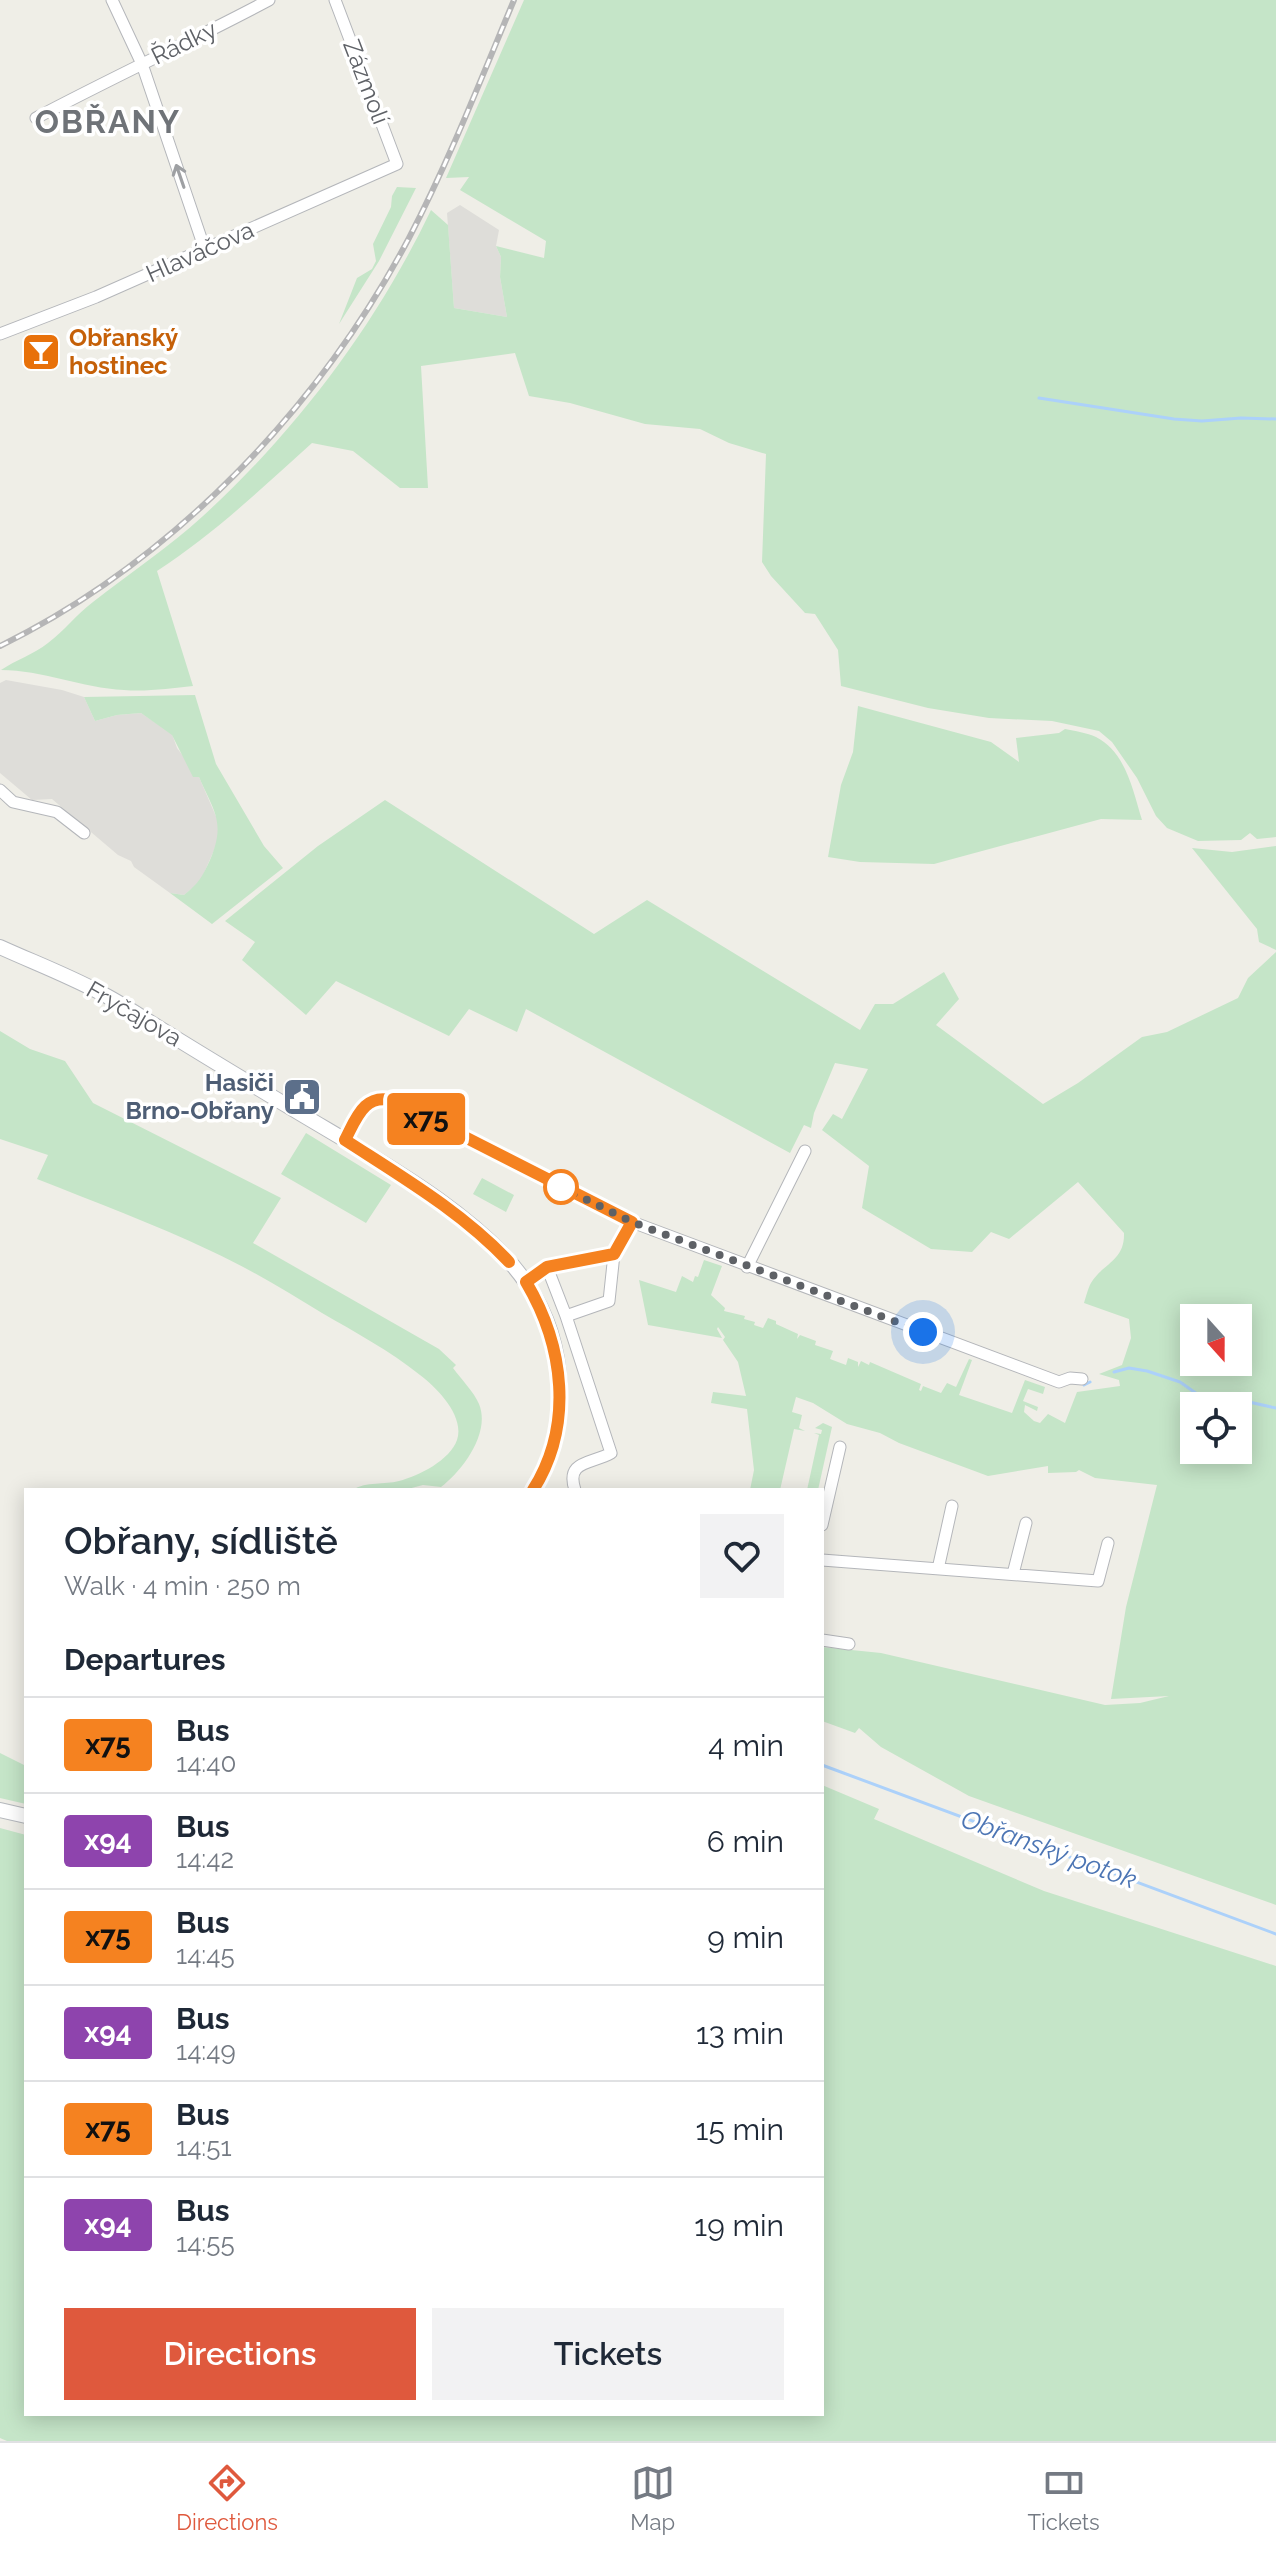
<!DOCTYPE html>
<html lang="en">
<head>
<meta charset="utf-8">
<style>
	:root { --surface:#fff; --page:#f2f2f3; --text:#1f2937; --muted:#747a83; --line:#e0e1e3; --accent:#df593d }
	body { margin:0; font-family:Raleway,sans-serif; background:var(--page); color:var(--text); height:100vh; display:flex; flex-direction:column; font-size:30px; white-space:nowrap }
	* { box-sizing:border-box; margin:0 }
	p { font-size:26px; color:var(--muted) }
	.icon { flex:none; width:44px; height:44px; fill:none; stroke:currentColor; stroke-width:2; stroke-linecap:round; stroke-linejoin:round }
	.map { position:relative; flex:1; overflow:hidden }
	.panel { position:absolute; left:24px; top:1488px; width:800px; height:928px; display:flex; flex-direction:column; background:var(--surface); border-radius:0px; box-shadow:0 4px 20px #0003 }
	.panel>* { flex:none }
	.badge { padding:0 16px; border-radius:6px; font-size:28px; line-height:52px }
	.needle { width:52px; rotate:159deg }
	.controls { position:absolute; left:1180px; top:1304px; display:grid; gap:16px }
	.controls a { display:grid; place-items:center; width:72px; height:72px; border-radius:0px; background:var(--surface); box-shadow:0 4px 20px #0003; font-size:40px }
	.you { position:absolute; width:40px; height:40px; margin:-20px; border:6px solid #fff; border-radius:50%; background:#1a73e8; box-shadow:0 0 0 12px #1a73e833 }
	.map>.badge { position:absolute; translate:-50% -50%; box-shadow:0 0 0 4px #fff }
	h2 { padding:0 40px; font-size:30px; line-height:72px }
	.round { display:grid; place-items:center; flex:none; width:84px; height:84px; border-radius:0px; background:var(--page) }
	.headline { display:flex; align-items:center; justify-content:space-between; height:136px; padding:0 40px }
	h1 { font-size:38px; font-weight:600; line-height:60px }
	.cta { display:flex; gap:16px; margin-top:auto; padding:16px 40px }
	.cta a { flex:1; height:92px; border-radius:0px; background:var(--accent); color:#fff; font-size:32px; font-weight:600; line-height:92px; text-align:center }
	.cta a+a { background:var(--page); color:var(--text) }
	ul { padding:0; list-style:none }
	li { display:flex; align-items:center; gap:24px; height:96px; padding:0 40px; border-top:2px solid var(--line) }
	li div { flex:1 }
	li b { display:block; font-size:30px }
	li em { font-style:normal }
	li .badge { min-width:88px; font-weight:700; text-align:center }
	.tabs { display:flex; justify-content:space-around; align-items:center; height:112px; border-top:2px solid var(--line); background:var(--surface); font-size:22px; color:var(--muted) }
	.tabs a { display:grid; justify-items:center; gap:4px }
	.tabs .selected { color:var(--accent) }
	.map>svg:first-child { display:block }
	.industrial { fill:#deddd9 }
	.green { fill:#c5e5c8; fill-rule:evenodd }
	.lines { fill:none; stroke-linecap:round; stroke-linejoin:round }
	.stream { stroke:#acd1fa; stroke-width:3 }
	.street-casing { stroke:#b4b6ba; stroke-width:13 }
	.secondary-casing { stroke:#b5b8bd; stroke-width:16 }
	.street { stroke:#fff; stroke-width:11 }
	.secondary { stroke:#fff; stroke-width:14 }
	.rail-casing { stroke:#b5b5b6; stroke-width:6 }
	.rail { stroke:#fff; stroke-width:3; stroke-dasharray:9; stroke-linecap:butt }
	.oneway { stroke:#9ea0a3 }
	.line-casing { stroke:#fff; stroke-width:18 }
	.line { stroke:#f58220; stroke-width:12 }
	.walk { stroke:#5e6166; stroke-width:8; stroke-dasharray:0 14.4 }
	.stop-dot { fill:#fff; stroke:#f58220; stroke-width:4 }
	.labels { text-anchor:middle; stroke-width:7; stroke-linejoin:round; paint-order:stroke }
	.street-label { font-size:24px; fill:#5e6166; stroke:#fff }
	.food-label { font-size:24px; font-weight:bold; fill:#c56008; stroke:#fff; text-anchor:start }
	.service-label { font-size:24px; font-weight:bold; fill:#4e5e75; stroke:#fff; text-anchor:end }
	.water-label { font-size:26px; font-style:italic; fill:#4c75b4; stroke:#fff }
	.district-label { font-size:32px; font-weight:bold; letter-spacing:2px; fill:#6f7378; stroke:#fff }
</style>
</head>
<body>
<div class="map">
<svg width="1276" height="2441" viewBox="0 0 1276 2441">
	<rect width="100%" height="100%" fill="#efeee7"/>
	<path class="industrial" d="M460 205 499 230 496 246 501 257 500 277 507 317 454 308 447 213Z
		M6 680 62 690 84 697 95 721 117 715 141 713 172 734 177 748 199 777 218 821 219 839 200 882 184 895 170 893 134 867 131 861 118 855 52 799 32 800 0 773V683Z"/>
	<path class="green" d="M524 0H1276V837L1257 839 1250 833 1241 840 1198 841 1167 828 1156 816 1137 778 1112 742 1099 731 1052 721 989 718 928 708 841 686 838 650 815 614 805 613 771 576 762 562 766 454 729 443 700 429 645 424 570 403 529 396 515 353 421 366 428 488H400L353 451 312 443C262 488 214 534 157 571L193 686C171 688 147 692 124 690 82 688 42 670 1 670 16 660 34 654 48 643 64 631 77 614 93 602 130 573 169 547 203 516 297 430 376 325 431 210L448 225 454 308 507 317 500 277 501 257 496 246 544 258 546 241 460 190 469 177 446 178Z
		M397 187 416 188 379 261 339 324 357 278 372 269 376 261 373 244 391 207 392 196Z
		M195 695 216 764 264 846 283 868 212 924 170 893 184 895C199 883 202 877 210 860 226 822 214 812 199 777H193L172 735 141 713 117 715 95 721 84 697Z
		M858 706 991 742 1019 762 1016 738 1059 733 1065 729C1075 731 1087 733 1096 737 1126 752 1133 791 1142 820L1101 819 934 864 860 862 828 857 841 785 853 752Z
		M385 800 594 934 647 900 860 1030 875 1004H893L944 972 959 999 936 1025 1043 1104 1078 1083 1142 1037 1167 1032 1238 998 1248 978 1276 952V1905L969 1796 881 1747 859 1728 855 1733 822 1721V1647L881 1653 1105 1705 1140 1703 1169 1696 1111 1699 1126 1607 1157 1485 1095 1478 1079 1470 1076 1472 1048 1473V1466L988 1476 899 1443 880 1433 847 1424 813 1403 796 1397 792 1412 802 1415 799 1428 805 1431 794 1429 780 1490H750L754 1470 747 1409 711 1403 713 1392 746 1396 738 1362 723 1340 725 1337 718 1327 717 1329 722 1338 648 1325 639 1280 676 1292 682 1276 693 1282 695 1276 698 1277 704 1260 722 1266 711 1295 725 1308 724 1311 745 1316 744 1319 755 1322 754 1325 763 1328 768 1318 776 1321V1324L798 1334 797 1339 800 1335 816 1341 815 1345 833 1351 830 1359 846 1365 848 1358 858 1362V1367L861 1361 869 1365 870 1362 921 1384 919 1390 921 1391 923 1386 941 1393 947 1383 956 1387 969 1359 972 1360 959 1395 1012 1413 1025 1380 1045 1387 1043 1394 1028 1389 1023 1401 1038 1407 1037 1411 1025 1405 1024 1412 1034 1421 1040 1423 1048 1414 1065 1423 1077 1392 1120 1386 1119 1380 1099 1374 1122 1365 1131 1338 1129 1319 1084 1303C1086 1297 1088 1288 1091 1283 1102 1264 1125 1261 1124 1233L1078 1182 1009 1239 991 1232 972 1252 931 1249 862 1208 869 1166 822 1130 833 1114 842 1119 868 1069 835 1063 814 1113 811 1128 804 1125 790 1153 526 1009 517 1032 469 1009 449 1036 336 981 306 1015 242 960 255 942 225 921 318 846ZM1194 1318H1238V1362H1194ZM1194 1406H1238V1450H1194Z
		M1276 846V950L1259 942 1257 929 1192 848 1232 852Z
		M0 1031 30 1049 65 1061 93 1103 281 1198 253 1243 439 1349 456 1365 453 1368C461 1379 474 1392 479 1404 491 1433 462 1471 441 1487L423 1485 404 1490H352C367 1481 384 1485 399 1481 419 1476 450 1460 457 1440 465 1416 437 1388 420 1375 390 1351 355 1332 322 1313 286 1291 250 1269 211 1251 154 1224 95 1202 37 1179L48 1155 0 1139Z
		M306 1133 391 1185 366 1223 281 1174Z
		M482 1178 514 1195 506 1212 473 1194Z
		M823 1423 832 1427 818 1490H807L819 1435 814 1433 821 1434 822 1430 815 1428Z
		M0 1753 26 1766V1804L0 1798Z
		M822 1785 879 1809 874 1819 1044 1891 1276 1966V2441H7L0 2438V1828L26 1835V2414H822Z"/>
	<g class="lines">
		<path class="stream" d="M1039 398 1174 419 1202 421 1241 418 1276 419
			M1114 1372 1129 1368 1147 1371 1180 1382 1200 1396 1231 1398 1276 1408
			M1084 1385 1090 1382
			M822 1765 1276 1934"/>
		<g class="street-casing">
			<path id="street" d="M112 0 142 64 205 250
				M36 118C113 77 192 41 269 0
				M0 334 96 297 397 164 335 0
				M0 790 13 802 57 812 84 833
				M345 1140C354 1123 361 1103 382 1098L632 1222 1059 1382 1070 1378 1082 1379
				M547 1267 566 1316 611 1453C592 1464 565 1460 575 1490
				M747 1267 805 1151
				M526 1282 547 1267 614 1254 632 1222
				M566 1316 609 1301 614 1254
				M822 1525 840 1447
				M822 1560 1098 1581 1108 1543
				M938 1569 952 1506
				M1013 1574 1026 1523
				M822 1640 849 1644"/>
		</g>
		<g class="secondary-casing">
			<path id="secondary" d="M0 947C33 962 67 975 99 992 121 1003 141 1017 161 1029 206 1057 251 1084 296 1111 369 1155 479 1213 527 1284 568 1344 571 1428 533 1490
				M0 1810 26 1816"/>
		</g>
		<use href="#street" class="street"/>
		<use href="#secondary" class="secondary"/>
		<g class="rail-casing">
			<path id="rail" d="M0 646C173 561 319 408 409 238 449 161 481 79 514 0"/>
		</g>
		<use href="#rail" class="rail"/>
	</g>
	<defs><path id="oneway-shaft" d="M-6 0H5M1.5-3L5.5 0L1.5 3" fill="none" stroke-width="1.6" stroke-linecap="round" stroke-linejoin="round" transform="scale(2)"/></defs>
	<use class="oneway" href="#oneway-shaft" transform="translate(180 176) rotate(-109)"/>
	<g class="lines">
		<g class="line-casing">
			<path id="line" d="M509 1262C462 1212 402 1177 345 1140 356 1119 364 1092 394 1101L632 1222 614 1254 547 1267 526 1282C564 1346 574 1425 533 1490"/>
		</g>
		<use href="#line" class="line"/>
		<path class="walk" d="M561 1187 632 1222 923 1332"/>
	</g>
	<defs>
		<g id="bar-square" transform="scale(2)"><rect x="-9" y="-9" width="18" height="18" rx="4" fill="#e8710a" stroke="#fff"/><path d="M-6-5H6L.8 .8V4.5H3.5V6h-7V4.5H-.8V.8Z" fill="#fff"/></g>
		<g id="civic-square" transform="scale(2)"><rect x="-9" y="-9" width="18" height="18" rx="4" fill="#5c6f8a" stroke="#fff"/><path d="M-.6-6.5H3V-4.5H.6V-3L4-1V1h2V6H-6V1h2V-1L-.6-3ZM-1.2 2.5V6h2.4V2.5Z" fill="#fff"/></g>
	</defs>
	<g fill-rule="evenodd">
		<use href="#bar-square" x="41" y="352"/>
		<use href="#civic-square" x="302" y="1097"/>
	</g>
	<circle class="stop-dot" cx="561" cy="1187" r="16"/>
	<g class="labels">
		<g class="street-label">
			<text transform="translate(184 43) rotate(-26)" y="8">Řádky</text>
			<text transform="translate(366 82) rotate(69)" y="8">Zázmolí</text>
			<text transform="translate(200 252) rotate(-24)" y="8">Hlaváčova</text>
			<text transform="translate(134 1014) rotate(30)" y="8">Fryčajova</text>
		</g>
		<g class="food-label">
			<text x="69" y="346">Obřanský<tspan x="69" dy="28">hostinec</tspan></text>
		</g>
		<g class="service-label">
			<text x="274" y="1091">Hasiči<tspan x="274" dy="28">Brno-Obřany</tspan></text>
		</g>
		<g class="water-label">
			<text transform="translate(1049 1849) rotate(20)" y="9">Obřanský potok</text>
		</g>
		<g class="district-label">
			<text x="108" y="133">OBŘANY</text>
		</g>
	</g>
</svg>
<div class="controls">
<a><svg class="needle" viewBox="-14 -14 28 28"><path d="M0-13l5 13h-10z" fill="#e53935"/><path d="M0 13l5-13h-10z" fill="#747a83"/></svg></a>
<a><svg class="icon" aria-label="locate" viewBox="0 0 24 24"><circle cx="12" cy="12" r="6"/><path d="M12 2v4M12 18v4M2 12h4M18 12h4"/></svg></a>
</div>
<div class="you" style="left:923px;top:1332px"></div>
<b class="badge" style="left:426px;top:1119px;background:#f58220;color:#111">x75</b>
<section class="panel">
<div class="headline"><div><h1>Obřany, sídliště</h1><p>Walk · 4 min · 250 m</p></div><a class="round"><svg class="icon" aria-label="heart" viewBox="0 0 24 24"><path d="M12 20l-8-8c-3-5 5-10 8-4 3-6 11-1 8 4z"/></svg></a></div>
<h2>Departures</h2>
<ul>
<li><span class="badge" style="background:#f58220;color:#111">x75</span><div><b>Bus</b><p>14:40</p></div><em>4 min</em></li>
<li><span class="badge" style="background:#8e44ad;color:#fff">x94</span><div><b>Bus</b><p>14:42</p></div><em>6 min</em></li>
<li><span class="badge" style="background:#f58220;color:#111">x75</span><div><b>Bus</b><p>14:45</p></div><em>9 min</em></li>
<li><span class="badge" style="background:#8e44ad;color:#fff">x94</span><div><b>Bus</b><p>14:49</p></div><em>13 min</em></li>
<li><span class="badge" style="background:#f58220;color:#111">x75</span><div><b>Bus</b><p>14:51</p></div><em>15 min</em></li>
<li><span class="badge" style="background:#8e44ad;color:#fff">x94</span><div><b>Bus</b><p>14:55</p></div><em>19 min</em></li>
</ul>
<div class="cta"><a>Directions</a><a>Tickets</a></div>
</section>
</div>
<nav class="tabs">
<a class="selected"><svg class="icon" aria-label="directions" viewBox="0 0 24 24"><path d="M12 3l9 9-9 9-9-9zM9 14v-3h6M13 9l2 2-2 2"/></svg>Directions</a>
<a><svg class="icon" aria-label="map" viewBox="0 0 24 24"><path d="M3 6l6-2 6 2 6-2v14l-6 2-6-2-6 2zM9 4v14M15 6v14"/></svg>Map</a>
<a><svg class="icon" aria-label="tickets" viewBox="0 0 24 24"><path d="M3 7h18v10H3zM15 7v10"/></svg>Tickets</a>
</nav>
</body>
</html>
